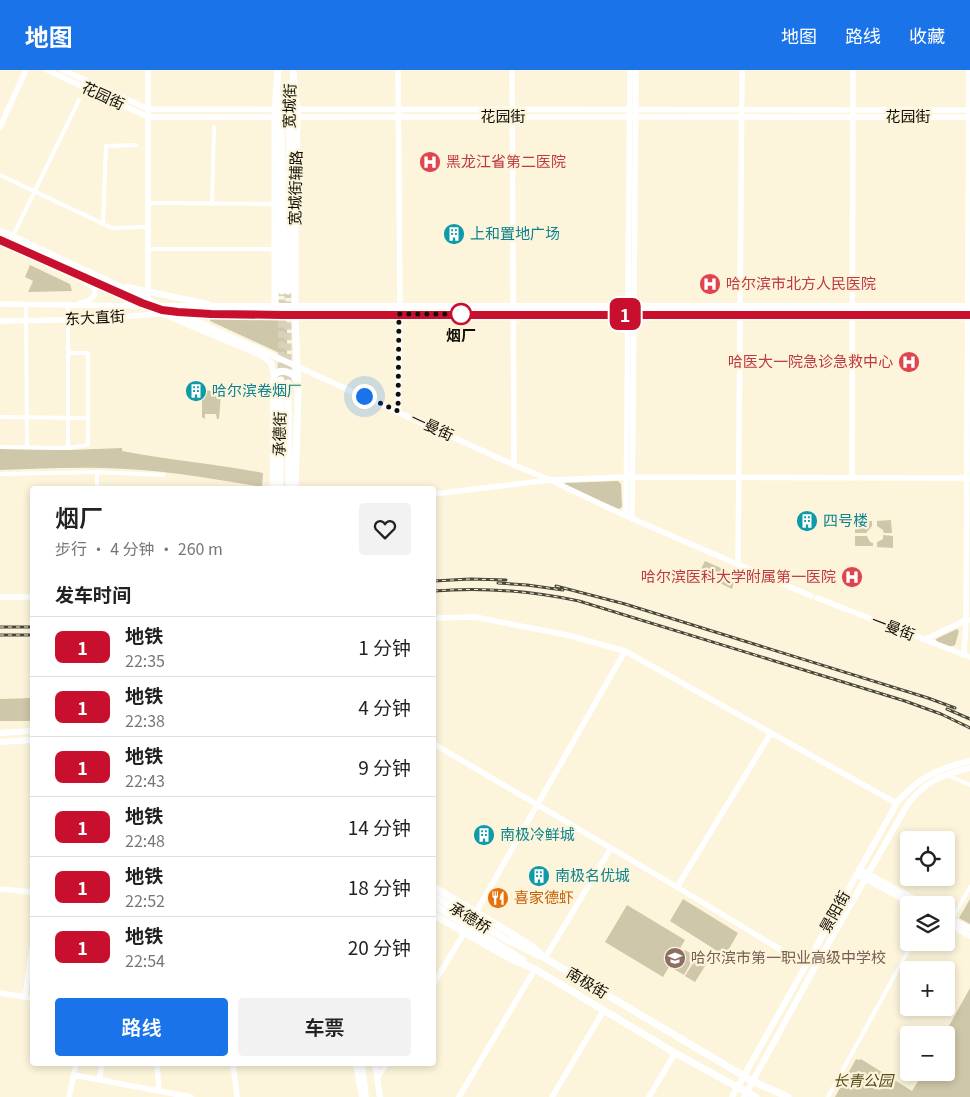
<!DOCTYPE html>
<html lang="zh">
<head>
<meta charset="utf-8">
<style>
	:root { --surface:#fff; --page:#f2f2f2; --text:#222; --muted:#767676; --line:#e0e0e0; --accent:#1a73e8 }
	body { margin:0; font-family:Georgia,"Noto Sans SC",serif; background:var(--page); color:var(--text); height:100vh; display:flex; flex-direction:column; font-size:19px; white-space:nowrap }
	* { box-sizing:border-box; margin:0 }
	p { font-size:16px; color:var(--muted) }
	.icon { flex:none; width:28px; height:28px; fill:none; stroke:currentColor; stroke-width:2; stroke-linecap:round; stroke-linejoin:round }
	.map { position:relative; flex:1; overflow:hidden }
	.details { position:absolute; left:30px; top:416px; width:406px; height:580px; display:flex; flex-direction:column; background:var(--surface); border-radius:5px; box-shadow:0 2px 8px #0003 }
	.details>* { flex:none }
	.badge { padding:0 10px; border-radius:8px; font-size:18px; line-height:32px }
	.buttons { position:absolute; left:900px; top:761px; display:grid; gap:10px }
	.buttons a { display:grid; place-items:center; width:55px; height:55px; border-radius:5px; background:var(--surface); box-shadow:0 2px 8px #0003; font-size:25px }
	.you { position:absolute; width:25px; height:25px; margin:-12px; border:4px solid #fff; border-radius:50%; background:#1a73e8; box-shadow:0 0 0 8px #1a73e833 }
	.map>.badge { position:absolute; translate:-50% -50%; box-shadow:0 0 0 2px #fff }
	h2 { padding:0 25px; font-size:19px; line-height:45px }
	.round { display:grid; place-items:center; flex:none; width:52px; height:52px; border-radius:5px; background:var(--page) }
	.head { display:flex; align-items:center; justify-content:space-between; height:85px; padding:0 25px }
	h1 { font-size:24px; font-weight:600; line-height:38px }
	.button { display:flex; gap:10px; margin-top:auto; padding:10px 25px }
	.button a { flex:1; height:58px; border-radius:5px; background:var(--accent); color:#fff; font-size:20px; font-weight:600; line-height:58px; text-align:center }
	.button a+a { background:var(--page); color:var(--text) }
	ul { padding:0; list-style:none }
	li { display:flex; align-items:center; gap:15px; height:60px; padding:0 25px; border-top:1px solid var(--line) }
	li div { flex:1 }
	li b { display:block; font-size:19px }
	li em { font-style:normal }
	li .badge { min-width:55px; font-weight:700; text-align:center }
	header { display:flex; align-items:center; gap:30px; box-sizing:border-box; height:70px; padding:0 25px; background:var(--accent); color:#fff }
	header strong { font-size:24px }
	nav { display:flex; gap:28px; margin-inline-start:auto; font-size:18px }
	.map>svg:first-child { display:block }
	.green { fill:#cfc7a9 }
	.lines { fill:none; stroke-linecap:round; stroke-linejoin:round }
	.highway-tunnel { stroke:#d9d2bb; stroke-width:7; stroke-dasharray:7 3.5; stroke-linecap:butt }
	.street { stroke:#fff; stroke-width:4 }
	.secondary { stroke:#fff; stroke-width:5.5 }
	.primary { stroke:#fff; stroke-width:6 }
	.highway { stroke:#fff; stroke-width:7 }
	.rail-casing { stroke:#4a473b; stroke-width:3 }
	.rail { stroke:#fcf5db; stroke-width:1; stroke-dasharray:4; stroke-linecap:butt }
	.line-casing { stroke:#fff; stroke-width:11 }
	.line { stroke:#c8102e; stroke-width:8 }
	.walk { stroke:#100e06; stroke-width:5; stroke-dasharray:0 9 }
	.stop-dot { fill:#fff; stroke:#c8102e; stroke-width:2.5 }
	.labels { text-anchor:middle; stroke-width:4.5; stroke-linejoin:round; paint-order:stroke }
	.street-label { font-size:15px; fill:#100e06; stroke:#fcf5db }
	.health-label { font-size:15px; fill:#be3a42; stroke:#fcf5db; text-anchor:start }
	.culture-label { font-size:15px; fill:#0d838f; stroke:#fcf5db; text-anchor:start }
	.stop-label { font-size:15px; font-weight:bold; fill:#100e06; stroke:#fcf5db }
	.food-label { font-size:15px; fill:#c56008; stroke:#fcf5db; text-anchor:start }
	.education-label { font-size:15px; fill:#785e54; stroke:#fcf5db; text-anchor:start }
	.park-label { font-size:15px; font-style:italic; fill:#584a18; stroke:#fcf5db }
</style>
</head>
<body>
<header>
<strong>地图</strong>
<nav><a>地图</a><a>路线</a><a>收藏</a></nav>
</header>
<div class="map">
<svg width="970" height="1027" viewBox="0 0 970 1027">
	<rect width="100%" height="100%" fill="#fcf5db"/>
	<path class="green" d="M30 195 70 214 72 221 28 222 33 211 25 207Z
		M210 248 284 250 287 252V284L286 286 210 251Z
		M205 320 219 322 221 324 219 349H217L216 344H205V349L202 347V323Z
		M122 378V381C169 390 216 394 263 403L262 417C209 408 157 399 103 398 69 397 34 399 0 400V379L70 380Z
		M618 411 621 414 622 437 619 439 565 416V413Z
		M891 450 892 463H884L883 460 877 456V451Z
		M861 451H872V456L866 463H855V453H861Z
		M883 465 893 466V478L877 477V472L883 469Z
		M855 466H867L870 472 873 473V476H855Z
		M705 491 736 505 732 519 699 503Z
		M957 559 959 561 955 575 949 577 937 572 936 569Z
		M32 628V651H0V629Z
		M683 829 738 863 725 886 670 851Z
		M970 829V854L959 848Z
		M627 835 685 870 663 907 605 872Z
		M685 880 695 886 684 905 674 899Z
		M697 887 707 893 695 912 685 906Z
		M970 918V1027H835L856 989 859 990 861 989 912 1021 923 1003 946 1002V965H944Z"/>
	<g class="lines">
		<path class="highway-tunnel" d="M288 221V313
			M281 310 282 221"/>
		<path class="street" d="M0 105 112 158 148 157
			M148 133 275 134
			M212 134 214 57
			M103 153 106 76 136 75
			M13 166 79 30
			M148 179H275
			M26 236 27 377
			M68 236V378
			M0 347 88 348
			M0 377 68 378 88 375V283H69
			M0 404 97 402 164 405
			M97 419V402
			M947 705 970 715
			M952 849 970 817
			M828 1027 913 872"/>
		<path class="secondary" d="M47 0 148 47H970
			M63 0 148 39 970 40
			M398 0 400 235 398 341
			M512 0 514 395
			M0 57 26 0
			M80 233 87 232 95 225 94 218 85 212
			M0 234 144 236 148 229V0
			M0 251 68 250 163 244
			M296 296 514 395 550 410 626 446 811 526
			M852 408 853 0
			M434 424 550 410 626 407 970 408
			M626 446 630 0
			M632 449 636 0
			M738 495 742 0
			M0 527H32
			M817 528 970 587
			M434 548 475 547 567 565 625 581 896 733
			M924 570 966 550H970
			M964 585 966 550 969 0
			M434 674 677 817 806 895
			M859 799 926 835
			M856 804 914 835
			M677 817 771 663
			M0 819 32 822
			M476 842 625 581
			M946 846 970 859
			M946 853 970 866
			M545 888 611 778
			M434 913 464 863
			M0 923 32 928
			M25 927 32 879
			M157 994 159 1021
			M233 994 237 1027
			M74 1005 191 1027
			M377 1008 386 994
			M99 1010 102 994
			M69 1027 76 994
			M459 1027 535 899
			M552 1027 604 940
			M649 1027 675 983"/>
		<path class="primary" d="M0 160 159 235
			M0 171 144 236 263 286 271 293 274 307
			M127 217 208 234
			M144 236H970
			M167 244 970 247
			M185 246 296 296
			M0 663 32 661
			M0 672 32 670
			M356 994 362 1027
			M362 994 366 1027
			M375 994 380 1027
			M732 1027 898 731C921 706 937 699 970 691
			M744 1027 814 899 906 737C923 712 941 705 970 698"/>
		<path class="highway" d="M293 0 297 43 295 140V236
			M281 25 282 221
			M288 221 290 14
			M275 236V42L278 0
			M288 313 289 419
			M273 419 274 305C281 298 293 302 297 310
			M280 419 281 310
			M295 419 298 321 295 245
			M434 817 530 875 545 888 752 1011 788 1027
			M434 826 507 870 540 886
			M434 835 523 890
			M434 845 511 889 535 899 675 983 756 1027"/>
		<g class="rail-casing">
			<path id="rail" d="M434 511 470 509 506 510
				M498 513 527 515 563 520
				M556 516 625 534 928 628 955 638
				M434 521C482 517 531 521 579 531L905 631 941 644 970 658
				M0 557H32
				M0 565H32
				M947 639 970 649"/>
		</g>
		<use href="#rail" class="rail"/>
	</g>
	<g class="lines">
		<g class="line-casing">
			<path id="line" d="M0 170 142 233 162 240 178 242 211 244 283 245H970"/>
		</g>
		<use href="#line" class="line"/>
		<path class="walk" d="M364 326 398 341 399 244H461"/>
	</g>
	<defs>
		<g id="hospital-disc" transform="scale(1.125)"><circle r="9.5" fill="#e0444e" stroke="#fcf5db"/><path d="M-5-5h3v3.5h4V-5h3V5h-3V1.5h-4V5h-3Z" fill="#fff"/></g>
		<g id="building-disc" transform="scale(1.125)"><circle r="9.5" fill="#0f9aa8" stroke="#fcf5db"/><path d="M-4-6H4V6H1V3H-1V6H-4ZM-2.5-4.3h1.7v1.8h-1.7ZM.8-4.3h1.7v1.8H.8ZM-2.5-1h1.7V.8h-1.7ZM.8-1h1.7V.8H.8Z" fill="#fff"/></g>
		<g id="restaurant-disc" transform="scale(1.125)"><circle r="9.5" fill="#e8710a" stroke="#fcf5db"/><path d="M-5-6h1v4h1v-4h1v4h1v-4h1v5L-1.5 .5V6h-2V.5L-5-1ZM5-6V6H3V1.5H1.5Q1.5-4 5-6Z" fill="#fff"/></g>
		<g id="school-disc" transform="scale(1.125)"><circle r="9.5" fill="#8d6e63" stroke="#fcf5db"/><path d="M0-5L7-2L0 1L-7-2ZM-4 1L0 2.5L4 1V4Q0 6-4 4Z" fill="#fff"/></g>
	</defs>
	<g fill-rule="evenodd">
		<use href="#hospital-disc" x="430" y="92"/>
		<use href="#building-disc" x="454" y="164"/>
		<use href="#hospital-disc" x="710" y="214"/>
		<use href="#hospital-disc" x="909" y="292"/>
		<use href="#building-disc" x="196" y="321"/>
		<use href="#building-disc" x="807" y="451"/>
		<use href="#hospital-disc" x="852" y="507"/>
		<use href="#building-disc" x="484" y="765"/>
		<use href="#building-disc" x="539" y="806"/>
		<use href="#restaurant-disc" x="498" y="828"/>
		<use href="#school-disc" x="675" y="888"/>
	</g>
	<circle class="stop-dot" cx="461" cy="244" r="10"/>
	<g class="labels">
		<g class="street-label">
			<text transform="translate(103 26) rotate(25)" y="5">花园街</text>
			<text transform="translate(290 36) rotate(-89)" y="5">宽城街</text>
			<text x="503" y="52">花园街</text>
			<text x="908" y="52">花园街</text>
			<text transform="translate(296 118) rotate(-89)" y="5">宽城街辅路</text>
			<text transform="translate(95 248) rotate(-3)" y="5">东大直街</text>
			<text transform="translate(432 357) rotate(25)" y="5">一曼街</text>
			<text transform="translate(280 364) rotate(-89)" y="5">承德街</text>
			<text transform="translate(893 558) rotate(21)" y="5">一曼街</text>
			<text transform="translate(835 842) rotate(-61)" y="5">景阳街</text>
			<text transform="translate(470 848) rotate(31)" y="5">承德桥</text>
			<text transform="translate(587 913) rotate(31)" y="5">南极街</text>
		</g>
		<g class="health-label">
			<text x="446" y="97">黑龙江省第二医院</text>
			<text x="726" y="219">哈尔滨市北方人民医院</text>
			<text x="893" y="297" text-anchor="end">哈医大一院急诊急救中心</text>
			<text x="836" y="512" text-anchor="end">哈尔滨医科大学附属第一医院</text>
		</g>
		<g class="culture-label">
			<text x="470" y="169">上和置地广场</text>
			<text x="212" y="326">哈尔滨卷烟厂</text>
			<text x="823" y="456">四号楼</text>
			<text x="500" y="770">南极冷鲜城</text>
			<text x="555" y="811">南极名优城</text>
		</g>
		<g class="stop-label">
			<text x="461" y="271">烟厂</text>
		</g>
		<g class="food-label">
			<text x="514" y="833">喜家德虾</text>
		</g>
		<g class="education-label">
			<text x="691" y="893">哈尔滨市第一职业高级中学校</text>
		</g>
		<g class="park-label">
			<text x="863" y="1016">长青公园</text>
		</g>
	</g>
</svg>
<div class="buttons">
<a><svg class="icon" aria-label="locate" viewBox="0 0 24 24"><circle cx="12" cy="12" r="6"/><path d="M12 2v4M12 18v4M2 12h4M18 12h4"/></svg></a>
<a><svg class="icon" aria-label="layers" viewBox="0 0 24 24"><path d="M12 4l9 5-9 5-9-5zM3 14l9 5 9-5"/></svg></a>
<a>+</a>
<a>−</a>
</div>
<div class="you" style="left:364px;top:326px"></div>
<b class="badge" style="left:625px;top:244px;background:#c8102e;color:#fff">1</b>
<section class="details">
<div class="head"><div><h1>烟厂</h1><p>步行 · 4 分钟 · 260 m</p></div><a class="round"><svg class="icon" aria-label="heart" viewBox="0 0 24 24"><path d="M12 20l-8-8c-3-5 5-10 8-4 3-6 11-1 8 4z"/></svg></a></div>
<h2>发车时间</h2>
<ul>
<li><span class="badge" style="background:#c8102e;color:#fff">1</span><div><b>地铁</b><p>22:35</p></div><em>1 分钟</em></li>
<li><span class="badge" style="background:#c8102e;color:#fff">1</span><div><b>地铁</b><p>22:38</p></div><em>4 分钟</em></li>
<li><span class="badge" style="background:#c8102e;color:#fff">1</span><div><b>地铁</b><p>22:43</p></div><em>9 分钟</em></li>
<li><span class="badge" style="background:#c8102e;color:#fff">1</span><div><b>地铁</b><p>22:48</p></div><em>14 分钟</em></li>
<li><span class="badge" style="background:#c8102e;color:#fff">1</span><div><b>地铁</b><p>22:52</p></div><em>18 分钟</em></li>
<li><span class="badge" style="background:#c8102e;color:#fff">1</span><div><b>地铁</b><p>22:54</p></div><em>20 分钟</em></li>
</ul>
<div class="button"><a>路线</a><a>车票</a></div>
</section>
</div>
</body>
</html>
